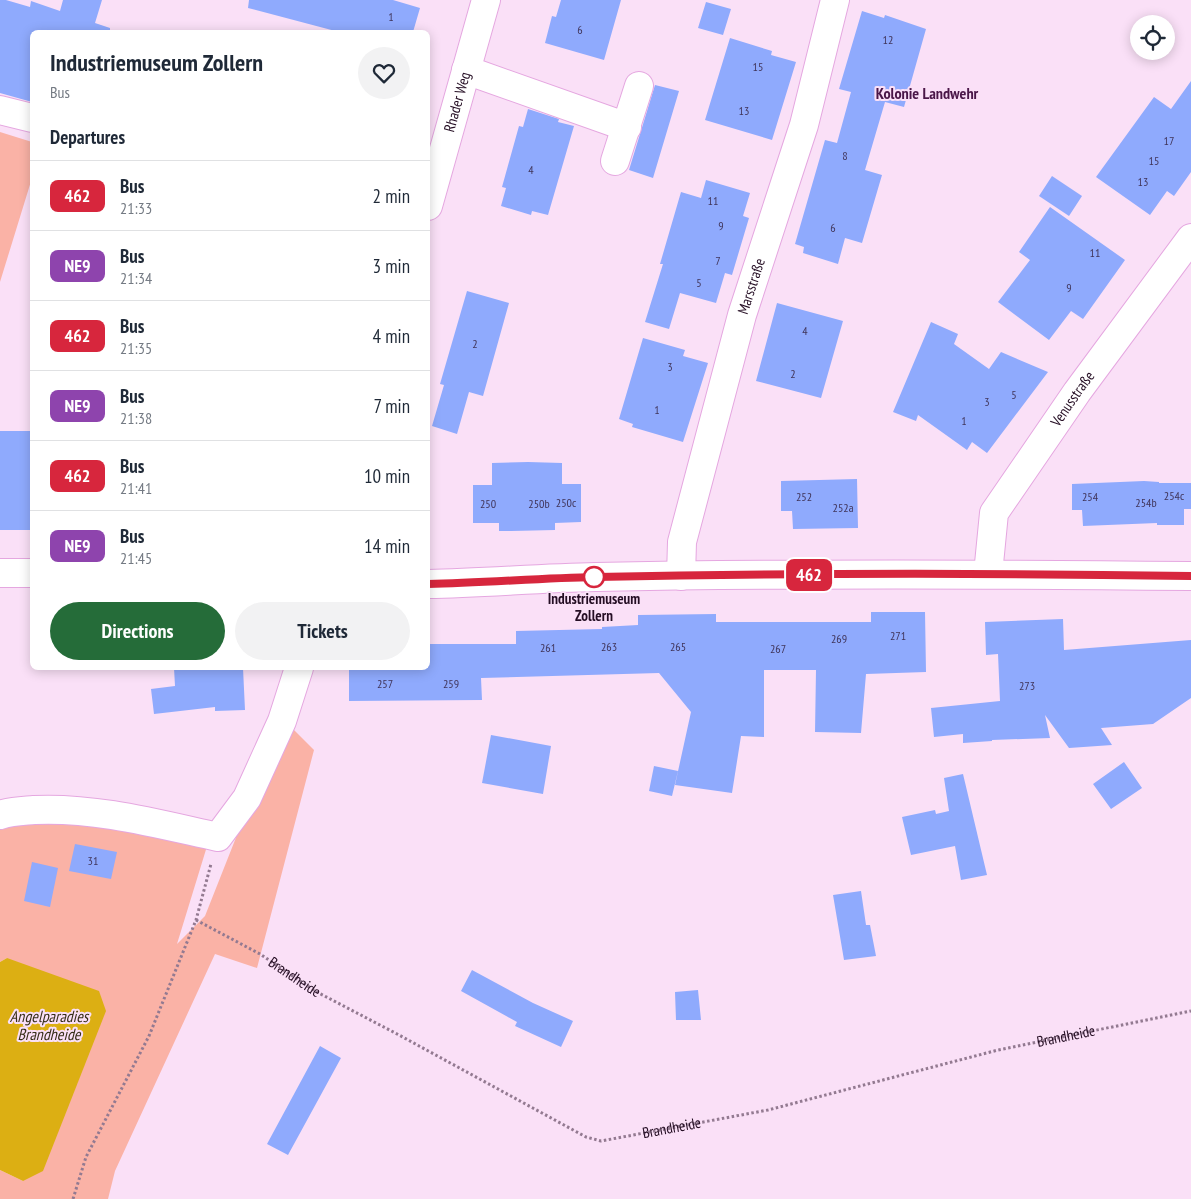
<!DOCTYPE html>
<html lang="en">
<head>
<meta charset="utf-8">
<style>
	:root { --surface:#fff; --page:#f2f2f3; --text:#1f2937; --muted:#747a83; --line:#e0e1e3; --accent:#256c39 }
	body { margin:0; font-family:"PT Sans Narrow",sans-serif; background:var(--page); color:var(--text); height:100vh; display:flex; flex-direction:column; font-size:19px; white-space:nowrap }
	* { box-sizing:border-box; margin:0 }
	p { font-size:16px; color:var(--muted) }
	.icon { flex:none; width:28px; height:28px; fill:none; stroke:currentColor; stroke-width:2; stroke-linecap:round; stroke-linejoin:round }
	.map { position:relative; flex:1; overflow:hidden }
	.sheet { position:absolute; left:30px; top:30px; width:400px; height:640px; display:flex; flex-direction:column; background:var(--surface); border-radius:8px; box-shadow:0 2px 12px #0003 }
	.sheet>* { flex:none }
	.badge { padding:0 10px; border-radius:8px; font-size:18px; line-height:32px }
	.tools { position:absolute; left:1130px; top:15px; display:grid; gap:10px }
	.tools a { display:grid; place-items:center; width:45px; height:45px; border-radius:50%; background:var(--surface); box-shadow:0 2px 12px #0003; font-size:25px }
	.map>.badge { position:absolute; translate:-50% -50%; box-shadow:0 0 0 2px #fff }
	h2 { padding:0 20px; font-size:19px; line-height:45px }
	.round { display:grid; place-items:center; flex:none; width:52px; height:52px; border-radius:26px; background:var(--page) }
	.summary { display:flex; align-items:center; justify-content:space-between; height:85px; padding:0 20px }
	h1 { font-size:24px; font-weight:700; line-height:38px }
	.button { display:flex; gap:10px; margin-top:auto; padding:10px 20px }
	.button a { flex:1; height:58px; border-radius:30px; background:var(--accent); color:#fff; font-size:20px; font-weight:700; line-height:58px; text-align:center }
	.button a+a { background:var(--page); color:var(--text) }
	ul { padding:0; list-style:none }
	li { display:flex; align-items:center; gap:15px; height:70px; padding:0 20px; border-top:1px solid var(--line) }
	li div { flex:1 }
	li b { display:block; font-size:19px }
	li em { font-style:normal }
	li .badge { min-width:55px; font-weight:700; text-align:center }
	.map>svg:first-child { display:block }
	.green { fill:#fab2a6 }
	.water { fill:#dcaf13 }
	.building { fill:#8faafd }
	.lines { fill:none; stroke-linecap:round; stroke-linejoin:round }
	.minor-casing { stroke:#e5a7e0; stroke-width:30 }
	.major-casing { stroke:#e5a7e0; stroke-width:30 }
	.path { stroke:#937a91; stroke-width:3; stroke-dasharray:2.5 2.5; stroke-linecap:butt }
	.minor { stroke:#fff; stroke-width:28 }
	.major { stroke:#fff; stroke-width:28 }
	.line-casing { stroke:#fff; stroke-width:11 }
	.line { stroke:#d7263d; stroke-width:8 }
	.stop-dot { fill:#fff; stroke:#d7263d; stroke-width:2.5 }
	.labels { text-anchor:middle; stroke-width:4; stroke-linejoin:round; paint-order:stroke }
	.number-label { font-size:12px; fill:#40355a }
	.street-label { font-size:15px; fill:#250e24; stroke:#fae0f7 }
	.stop-label { font-size:15px; font-weight:bold; fill:#250e24; stroke:#fae0f7 }
	.neighbourhood-label { font-size:16px; font-weight:bold; fill:#4a1648; stroke:#fae0f7 }
	.water-label { font-size:16px; font-style:italic; fill:#372f19; stroke:#fae0f7 }
</style>
</head>
<body>
<div class="map">
<svg width="1191" height="1199" viewBox="0 0 1191 1199">
	<rect width="100%" height="100%" fill="#fae0f7"/>
	<path class="green" d="M0 132 32 142V178L0 282Z
		M291 727 314 750 257 968 215 954 115 1171 108 1199H0V1170L23 1181 7 958 0 962V826L30 819 102 822 208 843 177 944 205 916 239 830Z"/>
	<path class="water" d="M7 958 99 991 106 1011 43 1171 23 1181 0 1170V962Z"/>
	<path class="building" d="M0 0H6L30 7 31 1 60 11 63 0H102L95 23 110 28V32H32V102L0 93Z
		M249 0H393L420 8 413 32H339L248 8Z
		M561 0H621L604 60 545 43 552 16 556 17Z
		M706 2 731 9 723 35 698 28Z
		M862 11 884 18 885 15 926 29 904 107 885 102 865 170 882 175 862 243 845 238 838 264 803 253 804 247 795 244 825 140 837 143 851 92 839 89Z
		M730 38 772 51 771 55 796 62 772 140 705 120Z
		M1191 81V172L1174 196 1167 191 1150 215 1096 177 1154 97 1171 109Z
		M655 85 679 91 653 178 629 170Z
		M528 109 559 119 558 122 574 126 548 215 532 211 531 215 501 206 506 188 502 187 519 126 523 127Z
		M1052 176 1082 196 1069 216 1039 196Z
		M706 180 750 193 743 216 749 218 732 275 725 273 716 303 680 293 669 329 645 322 663 264H660L681 192 701 198Z
		M1050 207 1125 260 1083 319 1071 311 1049 340 998 302 1030 260 1019 252Z
		M467 291 509 303 483 396 469 392 457 434 432 426 444 385 440 384Z
		M777 303 843 321 821 398 756 381Z
		M931 322 958 334 954 344 989 369 1001 352 1048 372 987 453 972 442 967 450 918 415 916 421 893 412Z
		M643 338 685 350 683 356 708 363 683 442 632 427 633 424 619 419Z
		M0 431H32V530H0Z
		M528 462 562 463V484H581V522L555 523V530L511 531H499V523H473V485H492V463Z
		M857 479 858 528 793 529 792 511H781V481Z
		M1144 481 1159 482V483H1191V509H1184V525H1157V523L1083 526 1082 510H1072V484Z
		M871 612H925L926 672 866 674 861 733 815 732 816 670H764V737L741 736 732 793 675 785 691 712 659 673 481 678 482 700 349 701V668H428V644H516V631L602 629V627L638 625V615L716 614V622H871Z
		M1063 619 1064 650 1191 640V698L1153 724 1101 728 1112 745 1069 748 1045 715 1050 738 992 740V741L963 743V734L934 737 931 708 1000 701 998 654 986 655 985 622Z
		M174 668H243L245 710 215 711V707L154 714 151 689 175 686Z
		M491 735 551 746 543 794 482 783Z
		M1124 762 1142 788 1111 809 1093 784Z
		M654 766 678 771 672 796 649 791Z
		M963 774 987 875 961 880 955 846 911 855 902 817 935 810 936 814 949 811 944 778Z
		M75 844 117 852 111 879 69 871Z
		M32 862 58 868 50 907 24 901Z
		M861 891 866 925H870L876 956 844 960 833 895Z
		M472 970 533 1003 573 1021 561 1047 515 1026 517 1022 461 991Z
		M698 990 701 1020H676L675 992Z
		M320 1046 341 1058 288 1155 267 1144Z"/>
	<g class="lines">
		<g class="minor-casing">
			<g id="minor">
				<path d="M466 70 627 127"/>
				<path d="M0 110 32 118"/>
				<path d="M615 161 639 86"/>
				<path id="s2" d="M428 206 486 0"/>
				<path id="s3" d="M988 574 994 513 1077 392 1191 238"/>
				<path id="s4" d="M681 576 682 542 742 315 804 125 835 0"/>
				<path d="M0 815C11 811 22 811 34 810 96 807 158 824 218 837L247 798 282 721 299 668"/>
			</g>
		</g>
		<g class="major-casing">
			<path id="major" d="M0 573H32
				M428 584C484 583 540 578 596 577 794 573 993 574 1191 576"/>
		</g>
		<g class="path">
			<path id="s1" d="M196 920 260 954 315 991 399 1035 586 1137 601 1141 768 1110 998 1050 1191 1011"/>
			<path d="M73 1199 86 1157 149 1036 196 920 211 864"/>
		</g>
		<use href="#minor" class="minor"/>
		<use href="#major" class="major"/>
	</g>
	<g class="lines">
		<g class="line-casing">
			<path id="line" d="M428 584C484 583 540 578 596 577 794 573 993 573 1191 576"/>
		</g>
		<use href="#line" class="line"/>
	</g>
	<circle class="stop-dot" cx="594" cy="577" r="10"/>
	<g class="labels">
		<g class="number-label">
			<text x="391" y="21">1</text>
			<text x="580" y="34">6</text>
			<text x="888" y="44">12</text>
			<text x="758" y="71">15</text>
			<text x="744" y="115">13</text>
			<text x="1169" y="145">17</text>
			<text x="845" y="160">8</text>
			<text x="1154" y="165">15</text>
			<text x="531" y="174">4</text>
			<text x="1143" y="186">13</text>
			<text x="713" y="205">11</text>
			<text x="721" y="230">9</text>
			<text x="833" y="232">6</text>
			<text x="1095" y="257">11</text>
			<text x="718" y="265">7</text>
			<text x="699" y="287">5</text>
			<text x="1069" y="292">9</text>
			<text x="805" y="335">4</text>
			<text x="475" y="348">2</text>
			<text x="670" y="371">3</text>
			<text x="793" y="378">2</text>
			<text x="1014" y="399">5</text>
			<text x="987" y="406">3</text>
			<text x="657" y="414">1</text>
			<text x="964" y="425">1</text>
			<text x="1174" y="500">254c</text>
			<text x="804" y="501">252</text>
			<text x="1090" y="501">254</text>
			<text x="566" y="507">250c</text>
			<text x="1146" y="507">254b</text>
			<text x="488" y="508">250</text>
			<text x="539" y="508">250b</text>
			<text x="843" y="512">252a</text>
			<text x="898" y="640">271</text>
			<text x="839" y="643">269</text>
			<text x="609" y="651">263</text>
			<text x="678" y="651">265</text>
			<text x="548" y="652">261</text>
			<text x="778" y="653">267</text>
			<text x="385" y="688">257</text>
			<text x="451" y="688">259</text>
			<text x="1027" y="690">273</text>
			<text x="93" y="865">31</text>
		</g>
		<g class="street-label">
			<text dy="5" stroke="none"><textPath href="#s2" startOffset="108">Rhader Weg</textPath></text>
			<text dy="5" stroke="none"><textPath href="#s4" startOffset="299">Marsstraße</textPath></text>
			<text dy="5" stroke="none"><textPath href="#s3" startOffset="200">Venusstraße</textPath></text>
			<text dy="5" stroke="none"><textPath href="#s1" startOffset="114">Brandheide</textPath></text>
			<text dy="5" stroke="none"><textPath href="#s1" startOffset="939">Brandheide</textPath></text>
			<text dy="5" stroke="none"><textPath href="#s1" startOffset="534">Brandheide</textPath></text>
		</g>
		<g class="stop-label">
			<text x="594" y="604">Industriemuseum<tspan x="594" dy="17">Zollern</tspan></text>
		</g>
		<g class="neighbourhood-label">
			<text x="927" y="99">Kolonie Landwehr</text>
		</g>
		<g class="water-label">
			<text x="49" y="1022">Angelparadies<tspan x="49" dy="18">Brandheide</tspan></text>
		</g>
	</g>
</svg>
<div class="tools">
<a><svg class="icon" aria-label="locate" viewBox="0 0 24 24"><circle cx="12" cy="12" r="6"/><path d="M12 2v4M12 18v4M2 12h4M18 12h4"/></svg></a>
</div>
<b class="badge" style="left:809px;top:575px;background:#d7263d;color:#fff">462</b>
<section class="sheet">
<div class="summary"><div><h1>Industriemuseum Zollern</h1><p>Bus</p></div><a class="round"><svg class="icon" aria-label="heart" viewBox="0 0 24 24"><path d="M12 20l-8-8c-3-5 5-10 8-4 3-6 11-1 8 4z"/></svg></a></div>
<h2>Departures</h2>
<ul>
<li><span class="badge" style="background:#d7263d;color:#fff">462</span><div><b>Bus</b><p>21:33</p></div><em>2 min</em></li>
<li><span class="badge" style="background:#8e44ad;color:#fff">NE9</span><div><b>Bus</b><p>21:34</p></div><em>3 min</em></li>
<li><span class="badge" style="background:#d7263d;color:#fff">462</span><div><b>Bus</b><p>21:35</p></div><em>4 min</em></li>
<li><span class="badge" style="background:#8e44ad;color:#fff">NE9</span><div><b>Bus</b><p>21:38</p></div><em>7 min</em></li>
<li><span class="badge" style="background:#d7263d;color:#fff">462</span><div><b>Bus</b><p>21:41</p></div><em>10 min</em></li>
<li><span class="badge" style="background:#8e44ad;color:#fff">NE9</span><div><b>Bus</b><p>21:45</p></div><em>14 min</em></li>
</ul>
<div class="button"><a>Directions</a><a>Tickets</a></div>
</section>
</div>
</body>
</html>
